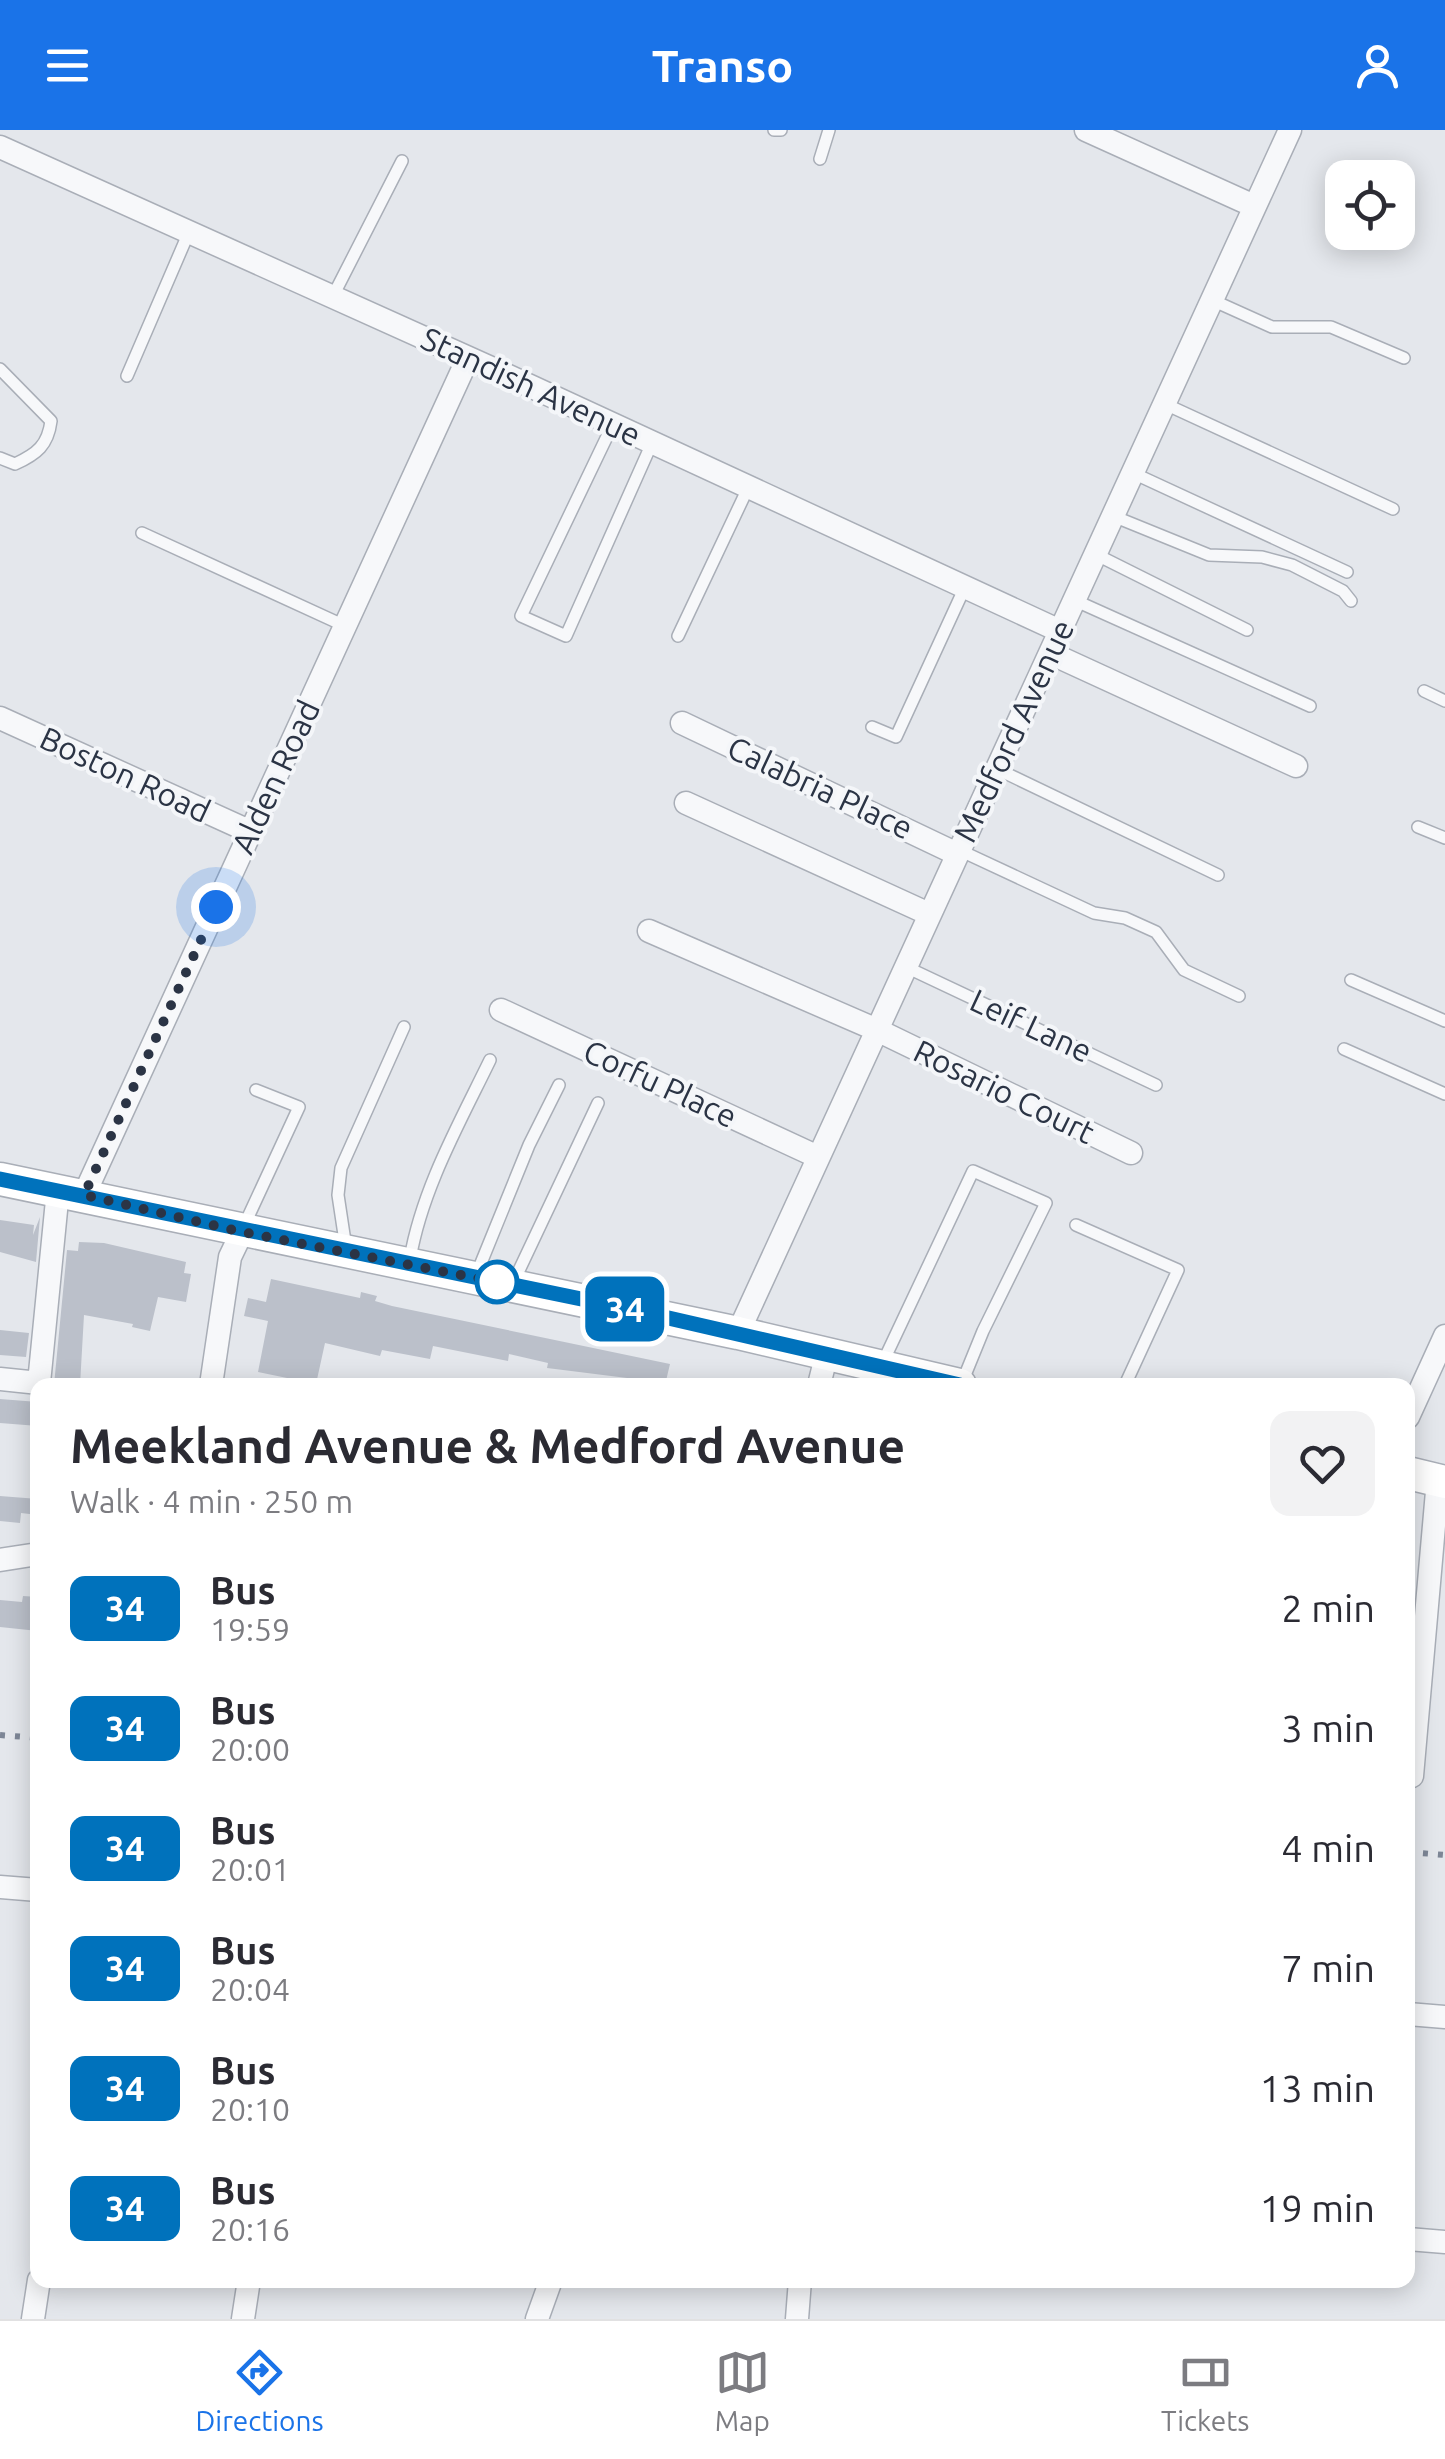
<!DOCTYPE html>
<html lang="en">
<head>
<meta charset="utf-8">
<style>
	:root { --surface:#fff; --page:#f2f2f3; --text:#2b2b33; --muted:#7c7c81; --line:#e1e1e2; --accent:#1a73e8 }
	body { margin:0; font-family:Ubuntu,sans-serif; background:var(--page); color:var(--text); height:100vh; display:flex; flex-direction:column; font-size:38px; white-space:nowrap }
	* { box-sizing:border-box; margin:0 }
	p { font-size:32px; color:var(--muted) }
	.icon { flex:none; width:55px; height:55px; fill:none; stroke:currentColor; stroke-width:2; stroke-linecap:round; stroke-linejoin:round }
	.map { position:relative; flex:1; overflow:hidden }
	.side { position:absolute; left:30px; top:1248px; width:1385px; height:910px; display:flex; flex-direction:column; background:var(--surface); border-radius:20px; box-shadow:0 5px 25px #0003 }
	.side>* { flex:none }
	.badge { padding:0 20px; border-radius:15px; font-size:35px; line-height:65px }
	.controls { position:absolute; left:1325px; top:30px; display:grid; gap:20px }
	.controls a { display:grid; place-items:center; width:90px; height:90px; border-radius:20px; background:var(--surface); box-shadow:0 5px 25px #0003; font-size:50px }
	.you { position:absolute; width:50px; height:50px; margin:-25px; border:8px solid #fff; border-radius:50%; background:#1a73e8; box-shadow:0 0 0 15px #1a73e833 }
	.map>.badge { position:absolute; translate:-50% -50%; box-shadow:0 0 0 5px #fff }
	.round { display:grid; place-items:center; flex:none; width:105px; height:105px; border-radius:20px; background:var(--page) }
	.overview { display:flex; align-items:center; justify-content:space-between; height:170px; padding:0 40px }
	h1 { font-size:48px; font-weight:700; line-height:75px }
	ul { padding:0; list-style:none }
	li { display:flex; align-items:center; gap:30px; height:120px; padding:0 40px }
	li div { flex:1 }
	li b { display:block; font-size:38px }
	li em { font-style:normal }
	li .badge { min-width:110px; font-weight:700; text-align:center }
	header { display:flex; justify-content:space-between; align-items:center; height:130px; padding:0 40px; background:var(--accent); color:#fff; font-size:45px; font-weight:700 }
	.menu { display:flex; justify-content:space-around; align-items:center; height:140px; border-top:2px solid var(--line); background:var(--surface); font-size:28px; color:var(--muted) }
	.menu a { display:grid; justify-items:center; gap:5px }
	.menu .current { color:var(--accent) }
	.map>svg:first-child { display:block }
	.building { fill:#bbc0ca }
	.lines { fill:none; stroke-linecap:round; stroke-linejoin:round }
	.lane-casing { stroke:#a9aeb7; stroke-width:14 }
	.street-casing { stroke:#a9aeb7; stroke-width:25 }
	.secondary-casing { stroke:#a9aeb7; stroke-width:35 }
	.lane { stroke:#f7f8fa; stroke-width:11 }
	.street { stroke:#f7f8fa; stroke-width:22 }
	.secondary { stroke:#fff; stroke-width:32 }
	.rail { stroke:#7d8696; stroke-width:6; stroke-dasharray:5 10; stroke-linecap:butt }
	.line-casing { stroke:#fff; stroke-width:22 }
	.line { stroke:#0072bc; stroke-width:15 }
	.walk { stroke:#2b3445; stroke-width:10; stroke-dasharray:0 18 }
	.stop-dot { fill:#fff; stroke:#0072bc; stroke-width:5 }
	.labels { text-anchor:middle; stroke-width:8; stroke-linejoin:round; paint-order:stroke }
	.street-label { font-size:32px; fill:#2b3445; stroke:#f4f6f9 }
</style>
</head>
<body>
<header><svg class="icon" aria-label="menu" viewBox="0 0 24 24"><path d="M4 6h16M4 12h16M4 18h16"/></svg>Transo<svg class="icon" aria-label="person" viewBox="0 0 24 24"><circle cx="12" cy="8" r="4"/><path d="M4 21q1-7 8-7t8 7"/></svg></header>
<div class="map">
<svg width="1445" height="2189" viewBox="0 0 1445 2189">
	<rect width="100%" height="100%" fill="#e4e7ec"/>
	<path class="building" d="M40 1087 36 1132 0 1122V1090L34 1095 33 1105Z
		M79 1112 104 1113 186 1132 184 1143 191 1144 186 1172 158 1167 150 1201 132 1197 133 1194 84 1185 80 1255H54L67 1120 78 1121Z
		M271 1149 360 1168 361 1162 377 1166 375 1171 392 1176 670 1234 665 1255H637L635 1249 547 1238 548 1233 509 1224 508 1231 433 1216 430 1229 382 1220 380 1226 325 1213 316 1254 258 1242 268 1191 244 1186 248 1168 266 1172Z
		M0 1200 29 1203 26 1227 0 1225Z
		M0 1269 38 1272V1296L0 1293Z
		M0 1366 38 1369V1385L21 1383 20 1393 0 1391Z
		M23 1466 38 1467V1501L0 1497V1470L22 1472Z"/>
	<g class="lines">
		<g class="lane-casing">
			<path id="lane" d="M774 0H781
				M820 29 829 0
				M333 166 402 31
				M1212 170 1272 197H1331L1404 228
				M0 239 51 291C48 315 37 324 15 334L0 328
				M127 246 189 102
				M1165 274 1393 379
				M613 294 521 486 566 506 652 313
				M1133 343 1347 442
				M1113 386 1209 425 1262 427 1292 435 1343 461 1351 471
				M142 403 345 496
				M1095 424 1247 500
				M1074 470 1310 576
				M678 506 748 358
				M1424 561 1445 571
				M872 597 896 607 965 457
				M997 639 1218 745
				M1418 697 1445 708
				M959 720 1094 783 1125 788 1156 802 1184 840 1239 866
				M906 837 1156 955
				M1351 850 1445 891
				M1344 919 1445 964
				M1076 1095 1178 1140 1125 1255
				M243 1098 299 977 256 960
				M346 1118 338 1065 341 1038 404 897
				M410 1129C422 1059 459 994 490 930
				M477 1143 529 1015 559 955
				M514 1151 598 973
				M883 1232 973 1041 1046 1073 983 1201 961 1255"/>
		</g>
		<g class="street-casing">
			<path id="street" d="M1086 0 1254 76
				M0 17 502 243 1060 501
				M1050 523 1296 636
				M0 588 251 702
				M682 593 957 724
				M686 673 929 784
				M649 801 877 900 1131 1023
				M501 880 818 1027
				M84 1065 468 228
				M738 1203 1290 0
				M0 1249 39 1253 58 1060
				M211 1255 230 1127 242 1102
				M819 1255 827 1223
				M1408 1287 1445 1206
				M0 1430 38 1424
				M1412 1646 1438 1350
				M0 1757 38 1760
				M1408 1884 1445 1887
				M1408 2109 1445 2112
				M33 2189 39 2150
				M243 2189 249 2150
				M537 2189 551 2150
				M797 2189 800 2150"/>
		</g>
		<g class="secondary-casing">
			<path id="secondary" d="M0 1049 738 1203 960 1255
				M1408 1343 1445 1352"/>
		</g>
		<use href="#lane" class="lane"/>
		<use href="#street" class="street"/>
		<use href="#secondary" class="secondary"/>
		<path class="rail" d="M0 1605 38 1608
			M1408 1722 1445 1725"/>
	</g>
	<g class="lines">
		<g class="line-casing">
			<path id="line" d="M0 1049 625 1178 960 1255"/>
		</g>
		<use href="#line" class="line"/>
		<path class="walk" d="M216 777 84 1065 242 1102 497 1152"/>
	</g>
	<circle class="stop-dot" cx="497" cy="1152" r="20"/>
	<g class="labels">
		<g class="street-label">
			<text transform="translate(531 257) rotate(25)" y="11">Standish Avenue</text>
			<text transform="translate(1014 601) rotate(-65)" y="11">Medford Avenue</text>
			<text transform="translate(125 645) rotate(25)" y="11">Boston Road</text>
			<text transform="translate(276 647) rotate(-65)" y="11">Alden Road</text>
			<text transform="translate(820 658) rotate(25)" y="11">Calabria Place</text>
			<text transform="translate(1031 896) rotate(25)" y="11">Leif Lane</text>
			<text transform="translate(660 954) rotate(25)" y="11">Corfu Place</text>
			<text transform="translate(1004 962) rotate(26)" y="11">Rosario Court</text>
		</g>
	</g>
</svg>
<div class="controls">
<a><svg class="icon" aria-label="locate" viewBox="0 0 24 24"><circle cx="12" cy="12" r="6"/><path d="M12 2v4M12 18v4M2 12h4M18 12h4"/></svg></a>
</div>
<div class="you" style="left:216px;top:777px"></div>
<b class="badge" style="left:625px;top:1179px;background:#0072bc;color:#fff">34</b>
<section class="side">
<div class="overview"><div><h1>Meekland Avenue &amp; Medford Avenue</h1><p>Walk · 4 min · 250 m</p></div><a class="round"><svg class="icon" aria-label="heart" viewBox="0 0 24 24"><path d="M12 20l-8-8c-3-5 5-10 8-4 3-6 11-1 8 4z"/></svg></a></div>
<ul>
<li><span class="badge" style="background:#0072bc;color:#fff">34</span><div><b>Bus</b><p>19:59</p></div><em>2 min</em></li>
<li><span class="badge" style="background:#0072bc;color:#fff">34</span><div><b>Bus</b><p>20:00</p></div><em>3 min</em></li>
<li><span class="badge" style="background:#0072bc;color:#fff">34</span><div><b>Bus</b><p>20:01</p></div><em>4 min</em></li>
<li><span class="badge" style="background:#0072bc;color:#fff">34</span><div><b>Bus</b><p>20:04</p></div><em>7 min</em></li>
<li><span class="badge" style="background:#0072bc;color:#fff">34</span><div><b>Bus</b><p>20:10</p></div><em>13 min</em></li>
<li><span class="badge" style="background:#0072bc;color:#fff">34</span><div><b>Bus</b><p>20:16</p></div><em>19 min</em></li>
</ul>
</section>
</div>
<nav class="menu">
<a class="current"><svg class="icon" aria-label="directions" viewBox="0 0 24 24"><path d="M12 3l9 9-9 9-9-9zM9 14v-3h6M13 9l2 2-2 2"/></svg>Directions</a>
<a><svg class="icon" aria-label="map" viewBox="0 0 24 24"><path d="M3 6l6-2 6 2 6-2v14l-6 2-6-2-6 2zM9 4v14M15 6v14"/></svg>Map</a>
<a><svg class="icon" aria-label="tickets" viewBox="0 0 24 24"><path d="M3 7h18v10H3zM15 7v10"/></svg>Tickets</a>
</nav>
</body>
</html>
